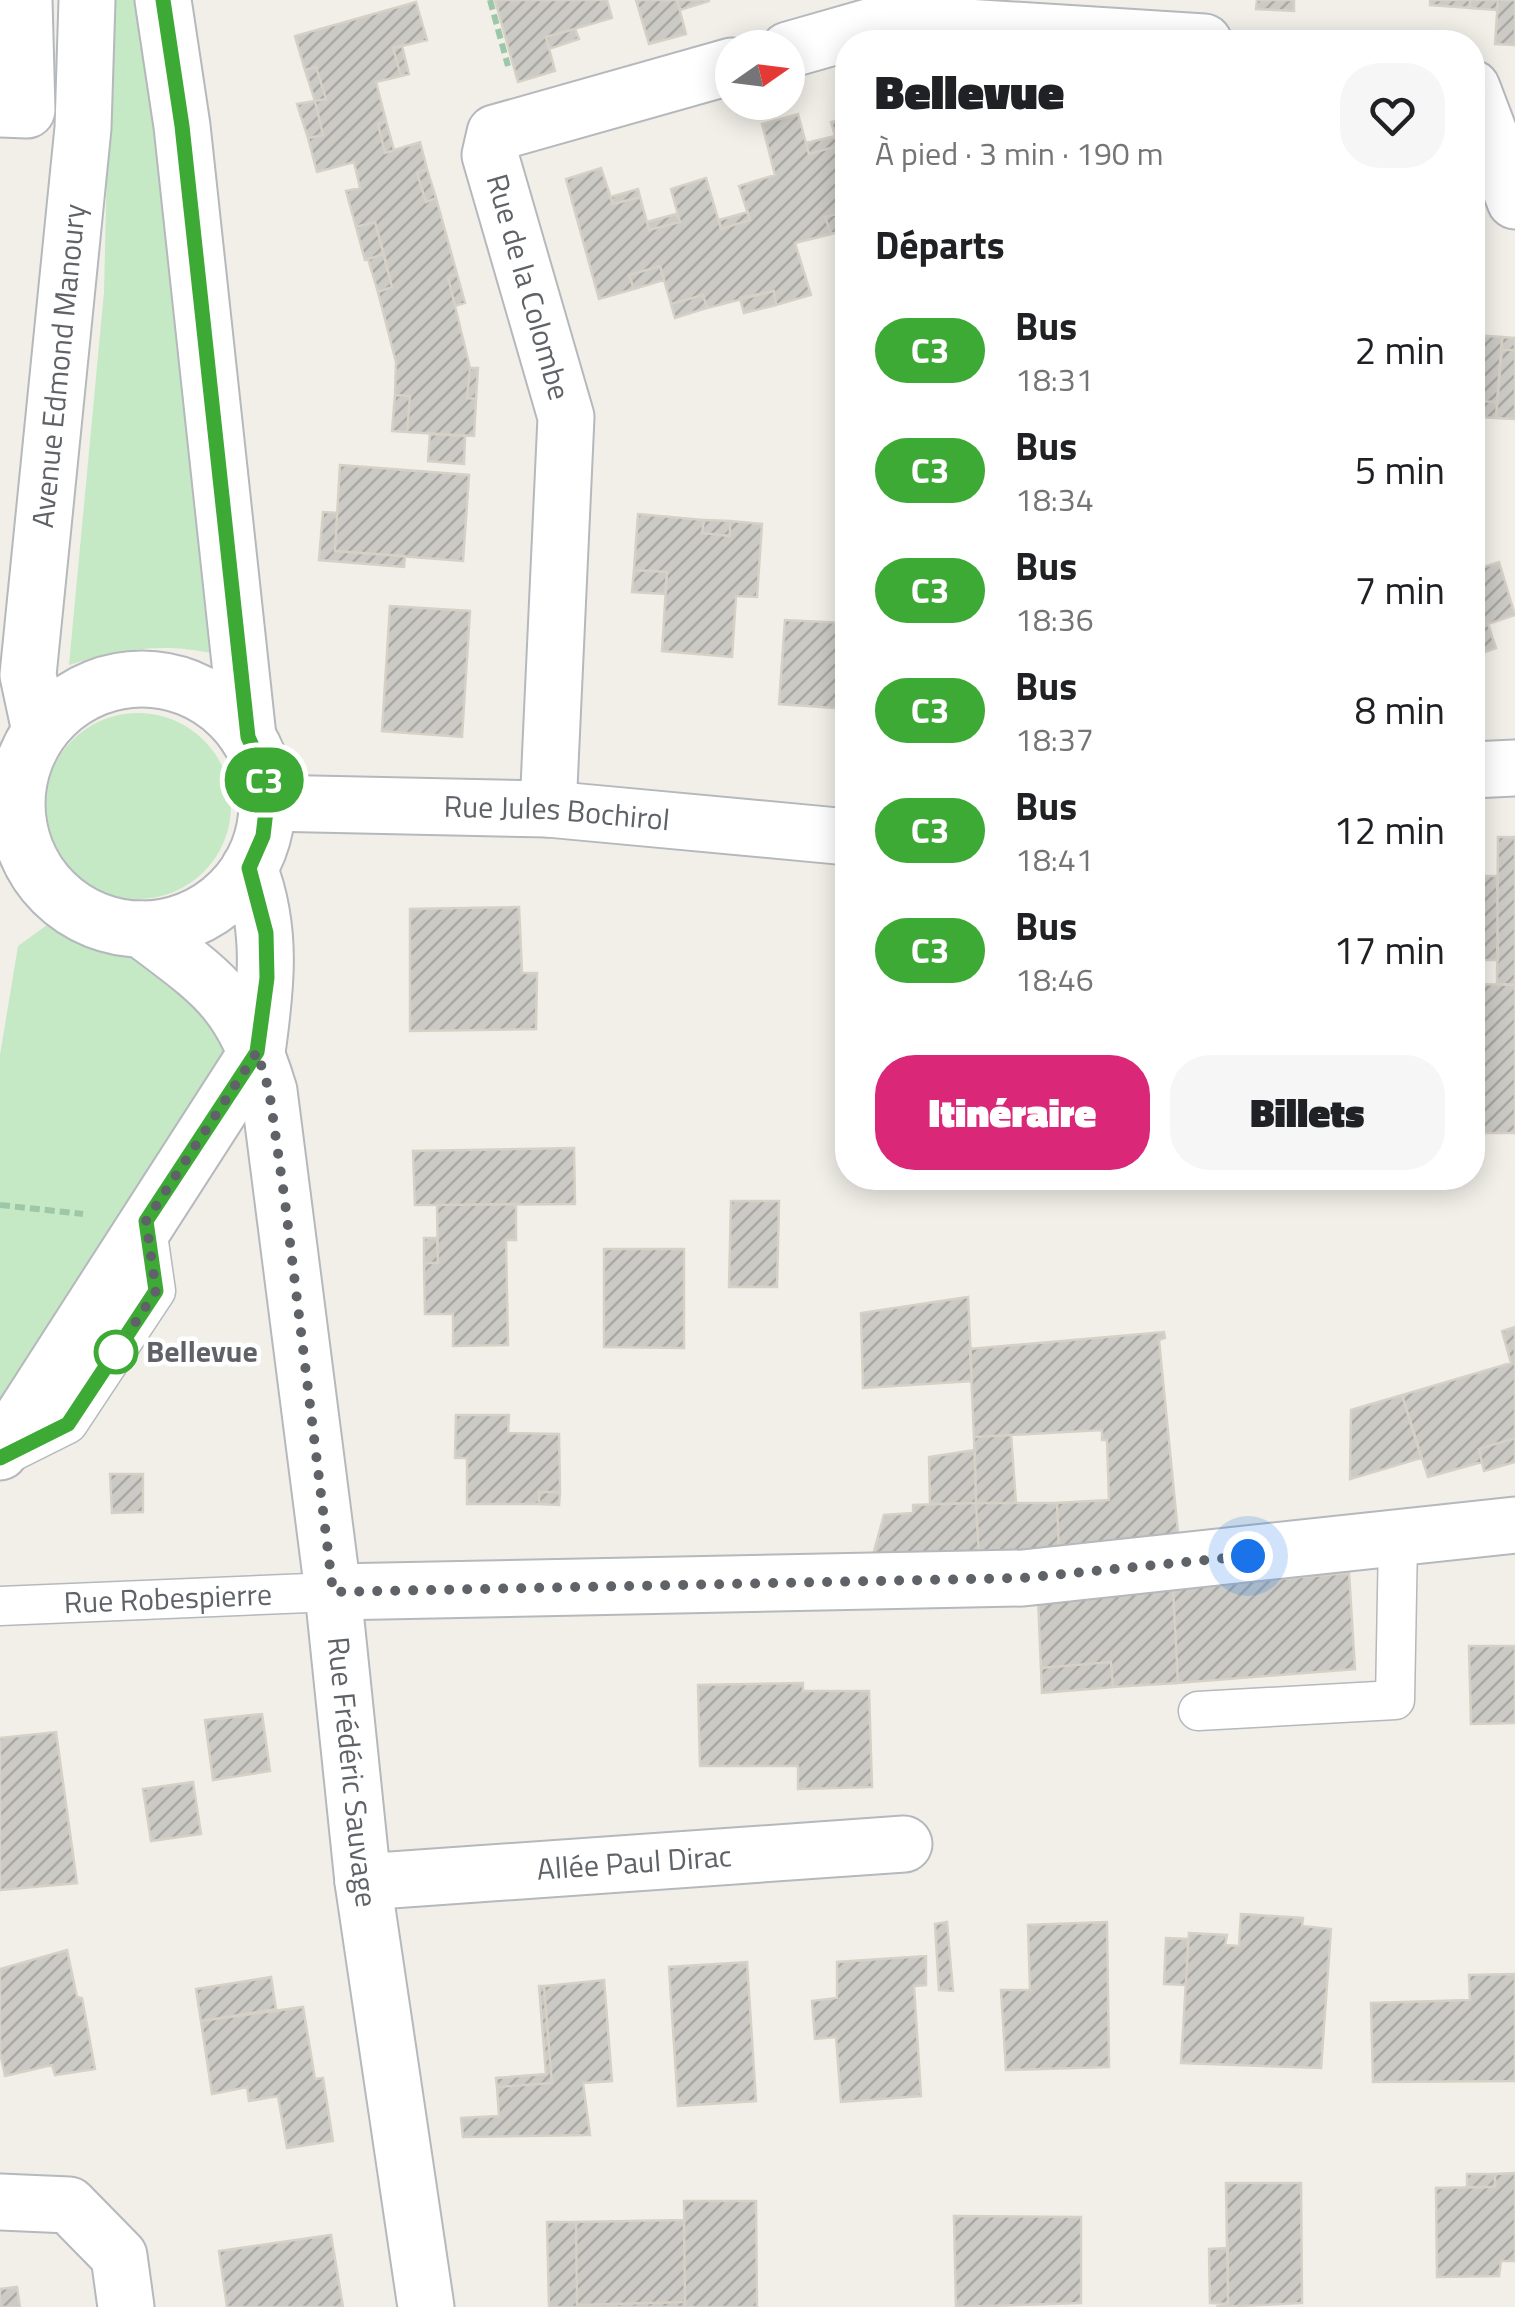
<!DOCTYPE html>
<html lang="fr">
<head>
<meta charset="utf-8">
<style>
	:root { --surface:#fff; --page:#f6f6f6; --text:#202124; --muted:#757577; --accent:#db2777 }
	body { margin:0; font-family:"Titillium Web",sans-serif; background:var(--page); color:var(--text); height:100vh; display:flex; flex-direction:column; font-size:38px; white-space:nowrap }
	* { box-sizing:border-box; margin:0 }
	p { font-size:32px; color:var(--muted) }
	.icon { flex:none; width:55px; height:55px; fill:none; stroke:currentColor; stroke-width:2; stroke-linecap:round; stroke-linejoin:round }
	.map { position:relative; flex:1; overflow:hidden }
	.sheet { position:absolute; left:835px; top:30px; width:650px; height:1160px; display:flex; flex-direction:column; background:var(--surface); border-radius:40px; box-shadow:0 5px 25px #0003 }
	.sheet>* { flex:none }
	.badge { padding:0 20px; border-radius:32px; font-size:35px; line-height:65px }
	.needle { width:65px; rotate:76deg }
	.tools { position:absolute; left:715px; top:30px; display:grid; gap:20px }
	.tools a { display:grid; place-items:center; width:90px; height:90px; border-radius:50%; background:var(--surface); box-shadow:0 5px 25px #0003; font-size:50px }
	.you { position:absolute; width:50px; height:50px; margin:-25px; border:8px solid #fff; border-radius:50%; background:#1a73e8; box-shadow:0 0 0 15px #1a73e833 }
	.map>.badge { position:absolute; translate:-50% -50%; box-shadow:0 0 0 5px #fff }
	h2 { padding:0 40px; font-size:38px; line-height:90px }
	.round { display:grid; place-items:center; flex:none; width:105px; height:105px; border-radius:40px; background:var(--page) }
	.headline { display:flex; align-items:center; justify-content:space-between; height:170px; padding:0 40px }
	h1 { font-size:48px; font-weight:800; line-height:75px }
	.button { display:flex; gap:20px; margin-top:auto; padding:20px 40px }
	.button a { flex:1; height:115px; border-radius:40px; background:var(--accent); color:#fff; font-size:40px; font-weight:800; line-height:115px; text-align:center }
	.button a+a { background:var(--page); color:var(--text) }
	ul { padding:0; list-style:none }
	li { display:flex; align-items:center; gap:30px; height:120px; padding:0 40px }
	li div { flex:1 }
	li b { display:block; font-size:38px }
	li em { font-style:normal }
	li .badge { min-width:110px; font-weight:700; text-align:center }
	.map>svg:first-child { display:block }
	.grass { fill:#c5e8c5 }
	.building { fill:url(#building-hatch); stroke:#d6d1c6; stroke-width:2.5 }
	.lines { fill:none; stroke-linecap:round; stroke-linejoin:round }
	.service-casing { stroke:#b5b8bc; stroke-width:41 }
	.minor-casing { stroke:#b5b8bc; stroke-width:59 }
	.tertiary-casing { stroke:#b5b8bc; stroke-width:59 }
	.path { stroke:#9cc7a9; stroke-width:6; stroke-dasharray:10 5; stroke-linecap:butt }
	.service { stroke:#fff; stroke-width:38 }
	.minor { stroke:#fff; stroke-width:55 }
	.tertiary { stroke:#fff; stroke-width:55 }
	.line-casing { stroke:#fff; stroke-width:22 }
	.line { stroke:#3daa36; stroke-width:15 }
	.walk { stroke:#5f6368; stroke-width:10; stroke-dasharray:0 18 }
	.stop-dot { fill:#fff; stroke:#3daa36; stroke-width:5 }
	.labels { text-anchor:middle; stroke-width:9; stroke-linejoin:round; paint-order:stroke }
	.street-label { font-size:30px; fill:#5f6368; stroke:#fff }
	.stop-label { font-size:30px; font-weight:bold; fill:#5f6368; stroke:#fff; text-anchor:start }
</style>
</head>
<body>
<div class="map">
<svg width="1515" height="2307" viewBox="0 0 1515 2307">
	<defs>
		<pattern id="building-hatch" width="6" height="6" patternUnits="userSpaceOnUse" patternTransform="scale(2.5)"><rect width="6" height="6" fill="#cccac5"/><path d="M-1 1l2-2M0 6l6-6M5 7l2-2" fill="none" stroke="#a9a8a4"/></pattern>
	</defs>
	<rect width="100%" height="100%" fill="#f1efe8"/>
	<path class="grass" d="M111 0H144L215 654C162 642 121 649 69 665L104 292Z
		M45 806a93 93 0 1 1 186 0a93 93 0 1 1-186 0Z
		M47 925 123 948 182 985 227 1045 231 1076 0 1410V1055L18 946Z"/>
	<path class="building" d="M495 0H607L612 18 546 37 555 71 518 82Z
		M636 0H677L686 34 649 44Z
		M677 0H709V1L680 10Z
		M1257 0H1294V11L1256 9Z
		M1430 0H1470V8L1430 5Z
		M1470 0H1498L1497 10 1470 8Z
		M1498 0H1515V45L1495 44Z
		M416 2 427 40 393 48 401 76 376 82 386 121 378 124 385 153 420 142 427 169 417 173 426 202 436 198 457 274 448 277 470 368 467 398 476 399 474 436 407 432 410 396 395 395 396 362 378 292 392 287 375 222 356 227 346 191 360 188 354 162 317 172 308 138 323 135 315 101 326 99 316 67 305 70 295 36Z
		M575 29 579 39 549 49 546 37Z
		M402 46 409 74 401 76 393 48Z
		M316 67 326 99 315 101 305 70Z
		M315 101 323 135 308 138 297 104Z
		M798 114 809 154 838 146 831 122 848 117V211L825 217 831 234 795 243 811 295 776 305 774 291 707 308 703 295 671 304 660 266 629 275 634 289 599 299 566 179 601 168 613 204 640 197 649 230 680 222 671 189 706 178 721 229 750 220 739 186 775 175 762 124Z
		M386 121 394 150 385 153 378 124Z
		M835 136 838 146 809 154 806 143Z
		M427 169 436 198 426 202 417 173Z
		M638 189 640 197 613 204 610 197Z
		M848 211V229L831 234 825 217Z
		M748 212 750 220 721 229 719 220Z
		M676 214 680 222 649 230 647 222Z
		M375 222 384 254 365 260 356 227Z
		M384 254 392 287 378 292 368 259Z
		M660 266 664 280 634 289 629 275Z
		M457 274 465 303 455 306 448 277Z
		M774 291 776 305 744 313 740 298Z
		M703 295 707 308 675 318 671 304Z
		M1472 335 1502 337 1497 402 1472 401Z
		M1502 337 1515 338V350H1502Z
		M1502 350H1515V419L1496 418Z
		M470 368H478L476 399 467 398Z
		M395 395 410 396 407 432 392 431Z
		M1472 401 1497 402 1496 418 1472 417Z
		M430 434 465 436 464 464 428 461Z
		M340 465 469 475 463 561 335 551Z
		M323 512 337 513 335 551 405 556 404 567 319 560Z
		M638 514 704 520 702 533 730 536V521L762 524 757 597 736 596 732 657 662 651 667 572 634 570Z
		M704 520 730 521V536L702 533Z
		M1499 562 1515 615 1488 624 1496 648 1472 657V571Z
		M634 570 667 572 665 594 632 592Z
		M390 606 470 611 462 737 382 731Z
		M845 614 848 709 779 704 785 620 845 623Z
		M1498 837H1515V985L1497 984Z
		M1472 876H1497L1498 960H1472Z
		M519 907 522 973H537L536 1029 410 1031V909Z
		M1472 984 1515 985V1133H1472Z
		M574 1148 575 1204 415 1205 413 1151Z
		M731 1201H779L777 1287H729Z
		M516 1204V1240H506L508 1345 453 1346V1314H425L424 1263H438L437 1205Z
		M424 1238H437L438 1263H424Z
		M604 1249H684V1348L604 1347Z
		M968 1297 972 1381 863 1388 861 1313Z
		M1515 1327V1438L1479 1449 1482 1462 1428 1477 1402 1395 1511 1363 1502 1331Z
		M1164 1332 1165 1338 1159 1340 1179 1543 1059 1551 1057 1503 1109 1500 1107 1440H1102V1430L974 1437 970 1349Z
		M1402 1395 1421 1458 1350 1479 1351 1410Z
		M456 1415H509L508 1433 559 1434 560 1492H539V1504H467V1458H455Z
		M1011 1435 1016 1503H976L974 1437Z
		M1515 1438V1462L1484 1471 1479 1449Z
		M975 1450 976 1503 930 1504 929 1457Z
		M110 1474H143V1512L112 1513Z
		M539 1492H560L559 1505 539 1504Z
		M976 1503 979 1556 873 1555 884 1515 913 1513V1505Z
		M976 1503H1057L1059 1551 979 1556Z
		M1349 1573 1355 1669 1178 1683 1173 1588Z
		M1173 1588 1178 1683 1113 1687 1111 1662 1041 1668 1038 1598Z
		M1469 1646H1515V1723L1471 1724Z
		M1111 1662 1113 1687 1042 1693 1041 1668Z
		M803 1683V1691H869L872 1787 798 1789V1766H700L698 1685Z
		M262 1714 270 1771 213 1780 205 1720Z
		M56 1732 77 1883 0 1890V1738Z
		M193 1782 201 1834 151 1841 143 1789Z
		M1241 1914 1303 1918 1302 1926 1331 1929 1321 2068 1181 2063 1189 1933 1227 1935 1225 1945 1239 1946Z
		M947 1922 953 1991 939 1990 935 1924Z
		M1107 1922 1109 2067 1006 2070 1001 1990H1030L1028 1925Z
		M1166 1938 1188 1939 1186 1985 1164 1984Z
		M67 1950 77 1997 82 1998 95 2069 55 2075 52 2065 5 2076 0 2052V1969Z
		M926 1956V1985L914 1986 921 2096 841 2102 836 2037 815 2039 812 2001 837 1998V1962Z
		M747 1962 756 2101 678 2106 669 1967Z
		M1515 1974V2081L1373 2082 1371 2003 1470 2000 1469 1975Z
		M271 1977 276 2009 201 2021 196 1989Z
		M604 1980 612 2081 583 2083 590 2135 463 2137 461 2118 499 2116 497 2087 552 2083 544 1986Z
		M539 1986H544L552 2083 497 2087 496 2078 546 2074Z
		M303 2007 315 2079 323 2078 333 2141 287 2148 278 2096 249 2101 247 2087 212 2094 201 2021Z
		M1515 2173V2261H1501L1499 2276 1437 2277 1436 2188 1495 2187V2174Z
		M1467 2174H1495V2187H1467Z
		M1226 2183H1301L1302 2303 1216 2307 1228 2304Z
		M684 2201H756L757 2307H685Z
		M954 2216 1081 2217V2303L956 2307Z
		M684 2220 685 2302 577 2305 576 2222Z
		M547 2222H576L577 2305 685 2302V2307H549Z
		M331 2235 343 2307H227L219 2251Z
		M1228 2248V2304L1210 2303 1209 2249Z
		M17 2287 20 2307H0V2289Z"/>
	<g class="lines">
		<g class="service-casing">
			<g id="service">
				<path d="M0 1458 68 1424 156 1291 146 1221"/>
				<path id="s1" d="M0 1606 333 1592"/>
				<path d="M1198 1711 1395 1700 1398 1540"/>
			</g>
		</g>
		<g class="minor-casing">
			<g id="minor">
				<path d="M788 50 886 22 1204 42"/>
				<path d="M1472 88 1515 201"/>
				<path d="M0 109 27 110 24 0"/>
				<path d="M1472 770 1515 768"/>
				<path id="s2" d="M267 803 548 809 848 837"/>
				<path d="M548 809 566 417 490 155 495 133 732 66"/>
				<path id="s3" d="M141 929C215 985 241 999 269 1091L333 1592 363 1882 426 2307"/>
				<path d="M333 1592 1023 1578 1515 1525"/>
				<path id="s4" d="M363 1882 904 1844"/>
				<path d="M0 2202 69 2205 119 2256 126 2307"/>
			</g>
		</g>
		<g class="tertiary-casing">
			<g id="tertiary">
				<path d="M163 0 182 126 248 737"/>
				<circle cx="142" cy="804" r="125"/>
				<path id="s5" d="M40 731 28 675 83 128 87 0"/>
				<path d="M0 1452 257 1052C266 988 273 929 249 868"/>
			</g>
		</g>
		<path class="path" d="M490 0 508 66
			M0 1205 83 1214"/>
		<use href="#service" class="service"/>
		<use href="#minor" class="minor"/>
		<use href="#tertiary" class="tertiary"/>
	</g>
	<g class="lines">
		<g class="line-casing">
			<path id="line" d="M0 1458 68 1424 156 1291 146 1221 257 1052 267 978 266 933 249 868 263 836 267 802 262 768 248 737 182 126 163 0"/>
		</g>
		<use href="#line" class="line"/>
		<path class="walk" d="M116 1352 156 1291 146 1221 257 1052 269 1090 285 1202 333 1592 1023 1578 1248 1556"/>
	</g>
	<circle class="stop-dot" cx="116" cy="1352" r="20"/>
	<g class="labels">
		<g class="street-label">
			<text transform="translate(528 287) rotate(74)" y="10">Rue de la Colombe</text>
			<text dy="10" stroke="none"><textPath href="#s5" startOffset="368">Avenue Edmond Manoury</textPath></text>
			<text dy="10" stroke="none"><textPath href="#s2" startOffset="290">Rue Jules Bochirol</textPath></text>
			<text dy="10" stroke="none"><textPath href="#s1" startOffset="168">Rue Robespierre</textPath></text>
			<text dy="10" stroke="none"><textPath href="#s3" startOffset="898">Rue Frédéric Sauvage</textPath></text>
			<text dy="10" stroke="none"><textPath href="#s4" startOffset="272">Allée Paul Dirac</textPath></text>
		</g>
		<g class="stop-label">
			<text x="146" y="1362">Bellevue</text>
		</g>
	</g>
</svg>
<div class="tools">
<a><svg class="needle" viewBox="-14 -14 28 28"><path d="M0-13l5 13h-10z" fill="#e53935"/><path d="M0 13l5-13h-10z" fill="#757577"/></svg></a>
</div>
<div class="you" style="left:1248px;top:1556px"></div>
<b class="badge" style="left:264px;top:780px;background:#3daa36;color:#fff">C3</b>
<section class="sheet">
<div class="headline"><div><h1>Bellevue</h1><p>À pied · 3 min · 190 m</p></div><a class="round"><svg class="icon" aria-label="heart" viewBox="0 0 24 24"><path d="M12 20l-8-8c-3-5 5-10 8-4 3-6 11-1 8 4z"/></svg></a></div>
<h2>Départs</h2>
<ul>
<li><span class="badge" style="background:#3daa36;color:#fff">C3</span><div><b>Bus</b><p>18:31</p></div><em>2 min</em></li>
<li><span class="badge" style="background:#3daa36;color:#fff">C3</span><div><b>Bus</b><p>18:34</p></div><em>5 min</em></li>
<li><span class="badge" style="background:#3daa36;color:#fff">C3</span><div><b>Bus</b><p>18:36</p></div><em>7 min</em></li>
<li><span class="badge" style="background:#3daa36;color:#fff">C3</span><div><b>Bus</b><p>18:37</p></div><em>8 min</em></li>
<li><span class="badge" style="background:#3daa36;color:#fff">C3</span><div><b>Bus</b><p>18:41</p></div><em>12 min</em></li>
<li><span class="badge" style="background:#3daa36;color:#fff">C3</span><div><b>Bus</b><p>18:46</p></div><em>17 min</em></li>
</ul>
<div class="button"><a>Itinéraire</a><a>Billets</a></div>
</section>
</div>
</body>
</html>
